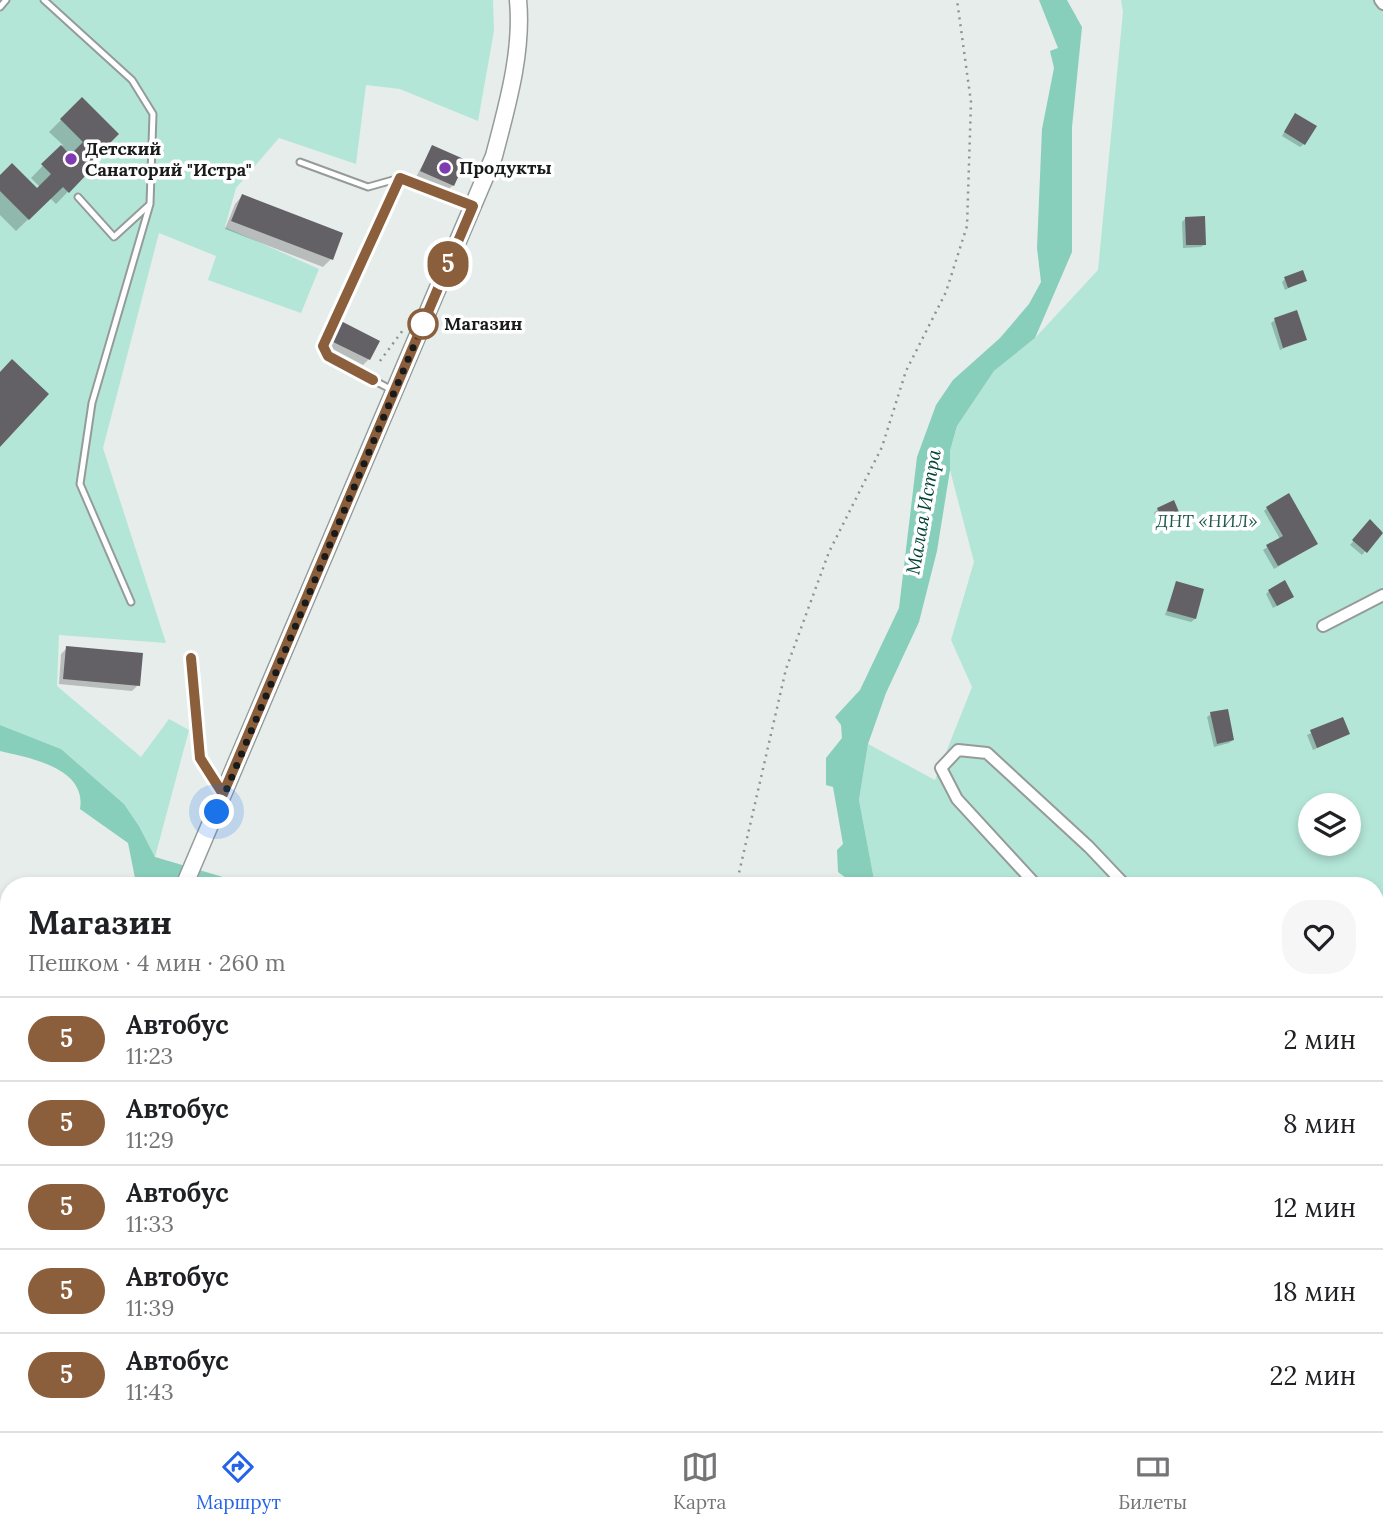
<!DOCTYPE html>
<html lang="ru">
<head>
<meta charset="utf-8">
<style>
	:root { --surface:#fff; --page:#f6f6f6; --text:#202124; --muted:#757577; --line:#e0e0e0; --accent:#2563eb }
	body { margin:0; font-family:Lora,serif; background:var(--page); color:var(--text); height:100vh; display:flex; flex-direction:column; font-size:26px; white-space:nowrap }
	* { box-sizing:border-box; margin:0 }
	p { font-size:23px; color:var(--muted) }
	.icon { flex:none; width:38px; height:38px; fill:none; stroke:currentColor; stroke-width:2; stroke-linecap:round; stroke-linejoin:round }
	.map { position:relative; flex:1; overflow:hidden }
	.details { position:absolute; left:0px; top:877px; width:1384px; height:555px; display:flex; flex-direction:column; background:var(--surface); border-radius:28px 28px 0 0; box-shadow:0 4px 10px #0003 }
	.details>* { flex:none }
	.badge { padding:0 14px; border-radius:23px; font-size:24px; line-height:46px }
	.fabs { position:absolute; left:1298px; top:793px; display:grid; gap:14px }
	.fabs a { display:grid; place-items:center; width:63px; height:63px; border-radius:50%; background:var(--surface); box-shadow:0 4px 10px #0003; font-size:35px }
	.you { position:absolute; width:35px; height:35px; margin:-18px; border:5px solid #fff; border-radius:50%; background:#1a73e8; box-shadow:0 0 0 10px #1a73e833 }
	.map>.badge { position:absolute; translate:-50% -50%; box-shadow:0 0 0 4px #fff }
	.round { display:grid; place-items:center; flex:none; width:74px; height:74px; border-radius:28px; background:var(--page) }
	.headline { display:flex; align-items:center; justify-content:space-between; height:119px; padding:0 28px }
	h1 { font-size:33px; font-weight:700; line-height:52px }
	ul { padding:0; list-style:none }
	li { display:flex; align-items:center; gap:21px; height:84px; padding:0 28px; border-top:2px solid var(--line) }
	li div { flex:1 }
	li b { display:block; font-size:26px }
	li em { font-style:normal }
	li .badge { min-width:77px; font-weight:700; text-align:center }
	.menu { display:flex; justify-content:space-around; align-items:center; height:98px; border-top:2px solid var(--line); background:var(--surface); font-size:19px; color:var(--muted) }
	.menu a { display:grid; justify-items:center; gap:4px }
	.menu .selected { color:var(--accent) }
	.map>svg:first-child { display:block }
	.green { fill:#b4e6d7; fill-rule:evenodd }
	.water { fill:#87cfba }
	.shadow { fill:#0003 }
	.building { fill:#646166 }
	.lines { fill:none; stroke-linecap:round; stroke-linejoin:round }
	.service-casing { stroke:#959b99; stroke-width:9 }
	.minor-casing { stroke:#959b99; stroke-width:14 }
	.secondary-casing { stroke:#959b99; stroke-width:19 }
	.path { stroke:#8e9391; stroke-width:2.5; stroke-dasharray:2 5; stroke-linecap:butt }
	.service { stroke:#fff; stroke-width:5 }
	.minor { stroke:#fff; stroke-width:10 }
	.secondary { stroke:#fff; stroke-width:16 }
	.line-casing { stroke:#fff; stroke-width:16 }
	.line { stroke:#8b5e3c; stroke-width:10 }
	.walk { stroke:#181b1a; stroke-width:7; stroke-dasharray:0 12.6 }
	.poi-dot { fill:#7f3cb1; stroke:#fff; stroke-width:2.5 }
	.stop-dot { fill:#fff; stroke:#8b5e3c; stroke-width:3.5 }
	.labels { text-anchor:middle; stroke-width:7; stroke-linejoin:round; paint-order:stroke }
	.poi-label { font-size:18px; font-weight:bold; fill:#181b1a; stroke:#fff; text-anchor:start }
	.stop-label { font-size:18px; font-weight:bold; fill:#181b1a; stroke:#fff; text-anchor:start }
	.park-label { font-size:18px; font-style:italic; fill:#205a4c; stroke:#fff }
	.water-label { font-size:19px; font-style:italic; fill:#004235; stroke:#fff }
</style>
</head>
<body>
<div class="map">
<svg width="1383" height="1431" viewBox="0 0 1383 1431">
	<rect width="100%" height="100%" fill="#e6edeb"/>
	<path class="green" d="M0 0H493L494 31 478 121 400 89 366 85 356 164 279 138 236 188 225 227 319 269 301 313 208 280 216 256 159 233 103 448 166 643 59 635 57 686 141 757 169 719 189 730 155 857 139 826 124 804 61 749 0 725Z
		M1121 0H1383V1431H276L269 1423H1376V886L875 885 859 800 868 744 935 780 972 687 951 640 974 562 950 470V451L957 426 994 371 1035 338 1098 270 1123 12ZM1311 805H1349V844H1311Z"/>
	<path class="water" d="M1039 0H1067L1082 27 1072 127V252L1035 338 994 371 957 426 950 451V470L937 551 919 622 886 693 868 744 859 800 875 885H848L846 878 838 872 837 850 843 844 833 787 826 785V758L842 738 841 725 835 717 860 690 899 608 917 457 936 405 953 380 1000 338 1029 304 1041 282 1037 248 1042 129 1054 68 1050 51 1058 48Z
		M0 725 61 749 124 804 139 826 155 857 250 885H156L141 877 135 878 128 843 80 809C87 768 30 758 0 751Z"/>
	<path class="shadow" d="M82 99 116 134 83 168 87 172 56 204 50 198 16 231 0 215V178L37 190 40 187 31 178 63 145 49 132Z
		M1292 118 1304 144 1300 147 1282 136Z
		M432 147 453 185 447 191 416 177Z
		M242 196 331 259 323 267 225 229 235 204Z
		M1186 218 1205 244 1201 247 1183 248 1182 222Z
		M1285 279 1305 280 1285 290 1282 282Z
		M1275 320 1305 339 1280 350 1271 323Z
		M339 322 369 359 363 365 325 345Z
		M1267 508 1312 547 1274 569 1263 550 1280 539 1264 511Z
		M1158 509 1177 511 1158 521 1154 513Z
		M1370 521 1382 531 1362 555 1350 545Z
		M1176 583 1195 619 1191 622 1165 615Z
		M1269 591 1288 600 1273 608 1266 594Z
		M67 648 138 685 132 691 59 684 61 654Z
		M1211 714 1233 740 1229 743 1214 747 1207 717Z
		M1342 719 1348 734 1313 750 1307 735Z
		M866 1423H914L905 1431H870L864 1425Z"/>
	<path class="building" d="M82 97 119 134 85 168 89 172 69 193 63 187 29 220 0 191V175L12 163 37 188 51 174 41 164 61 145 70 155 83 142 60 119Z
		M1295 113 1317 126 1305 145 1284 132Z
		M432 145 466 160 454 186 420 171Z
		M242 194 343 233 333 260 231 221Z
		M1205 216 1206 245H1186L1185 217Z
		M1303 270 1307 281 1288 288 1284 277Z
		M1297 310 1307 340 1283 348 1274 318Z
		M339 320 380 341 370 360 329 340Z
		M12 359 49 394 0 447V372Z
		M1289 493 1318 544 1278 566 1266 545 1283 536 1266 507Z
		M1174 500 1179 512 1162 519 1157 508Z
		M1370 519 1383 533 1367 553 1352 540Z
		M1285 580 1294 597 1277 606 1268 590Z
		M1176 581 1204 589 1196 619 1167 611Z
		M66 646 143 653 140 686 63 679Z
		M1228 709 1234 740 1217 744 1210 712Z
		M1343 717 1350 734 1317 748 1310 730Z
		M390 1423H425L428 1428 423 1431H378Z
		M872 1423H916L907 1431H900L895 1425 889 1431H880Z"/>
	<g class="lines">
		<g class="service-casing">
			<path id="service" d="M44 0 132 80 153 114 150 204 92 403 80 484 131 602
				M0 7 6 0
				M300 162 368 187 400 178 470 205
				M78 197 114 237 149 205
				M392 390 328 356 323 346 400 178
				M191 658 200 758 222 792"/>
		</g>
		<g class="minor-casing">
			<path id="minor" d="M1380 0 1383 4
				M1323 626 1383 595
				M1037 886 957 799 941 768 958 750 987 753 1089 847 1126 886
				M1376 1020 1383 1015
				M269 1423 276 1431
				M965 1423 993 1431
				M933 1431 942 1423"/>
		</g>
		<g class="secondary-casing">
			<path id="secondary" d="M184 886 494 156C507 106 523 52 518 0
				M0 1308 9 1289"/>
		</g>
		<path class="path" d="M380 361 403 330
			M736 886 786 669 829 552 882 447 906 371 946 292 967 226 971 102 957 0
			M0 1268 9 1271
			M234 1423 237 1431"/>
		<use href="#service" class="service"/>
		<use href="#minor" class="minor"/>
		<use href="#secondary" class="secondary"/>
	</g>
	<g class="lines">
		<g class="line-casing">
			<path id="line" d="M191 658 200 758 223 794 473 206 400 178 323 346 328 356 373 380"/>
		</g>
		<use href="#line" class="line"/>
		<path class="walk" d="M217 812 423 324"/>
	</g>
	<g class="poi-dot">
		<circle cx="71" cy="159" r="7"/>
		<circle cx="445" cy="168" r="7"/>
	</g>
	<circle class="stop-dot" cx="423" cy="324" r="14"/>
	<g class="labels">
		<g class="poi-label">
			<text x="85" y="155">Детский<tspan x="85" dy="21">Санаторий "Истра"</tspan></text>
			<text x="459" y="174">Продукты</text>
		</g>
		<g class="stop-label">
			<text x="444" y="330">Магазин</text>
		</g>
		<g class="park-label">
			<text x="1207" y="527">ДНТ «НИЛ»</text>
		</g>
		<g class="water-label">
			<text transform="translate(923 512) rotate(-80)" y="7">Малая Истра</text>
		</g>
	</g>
</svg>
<div class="fabs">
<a><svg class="icon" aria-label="layers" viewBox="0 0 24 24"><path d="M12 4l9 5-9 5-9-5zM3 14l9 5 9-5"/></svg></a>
</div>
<div class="you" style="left:217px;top:812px"></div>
<b class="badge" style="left:448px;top:264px;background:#8b5e3c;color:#fff">5</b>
<section class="details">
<div class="headline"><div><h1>Магазин</h1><p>Пешком · 4 мин · 260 m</p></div><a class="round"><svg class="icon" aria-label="heart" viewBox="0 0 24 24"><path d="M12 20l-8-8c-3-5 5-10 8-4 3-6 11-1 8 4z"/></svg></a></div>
<ul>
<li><span class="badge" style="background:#8b5e3c;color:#fff">5</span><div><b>Автобус</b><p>11:23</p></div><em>2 мин</em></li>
<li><span class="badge" style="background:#8b5e3c;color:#fff">5</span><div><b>Автобус</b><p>11:29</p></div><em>8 мин</em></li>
<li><span class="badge" style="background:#8b5e3c;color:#fff">5</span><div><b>Автобус</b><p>11:33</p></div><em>12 мин</em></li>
<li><span class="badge" style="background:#8b5e3c;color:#fff">5</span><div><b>Автобус</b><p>11:39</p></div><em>18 мин</em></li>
<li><span class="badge" style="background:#8b5e3c;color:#fff">5</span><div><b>Автобус</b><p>11:43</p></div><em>22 мин</em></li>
</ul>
</section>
</div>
<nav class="menu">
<a class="selected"><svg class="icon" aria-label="directions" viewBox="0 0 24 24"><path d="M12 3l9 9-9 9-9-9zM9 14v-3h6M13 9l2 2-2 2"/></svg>Маршрут</a>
<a><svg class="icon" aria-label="map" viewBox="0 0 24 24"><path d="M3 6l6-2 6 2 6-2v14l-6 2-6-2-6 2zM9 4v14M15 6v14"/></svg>Карта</a>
<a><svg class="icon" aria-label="tickets" viewBox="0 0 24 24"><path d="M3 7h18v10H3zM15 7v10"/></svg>Билеты</a>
</nav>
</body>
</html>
